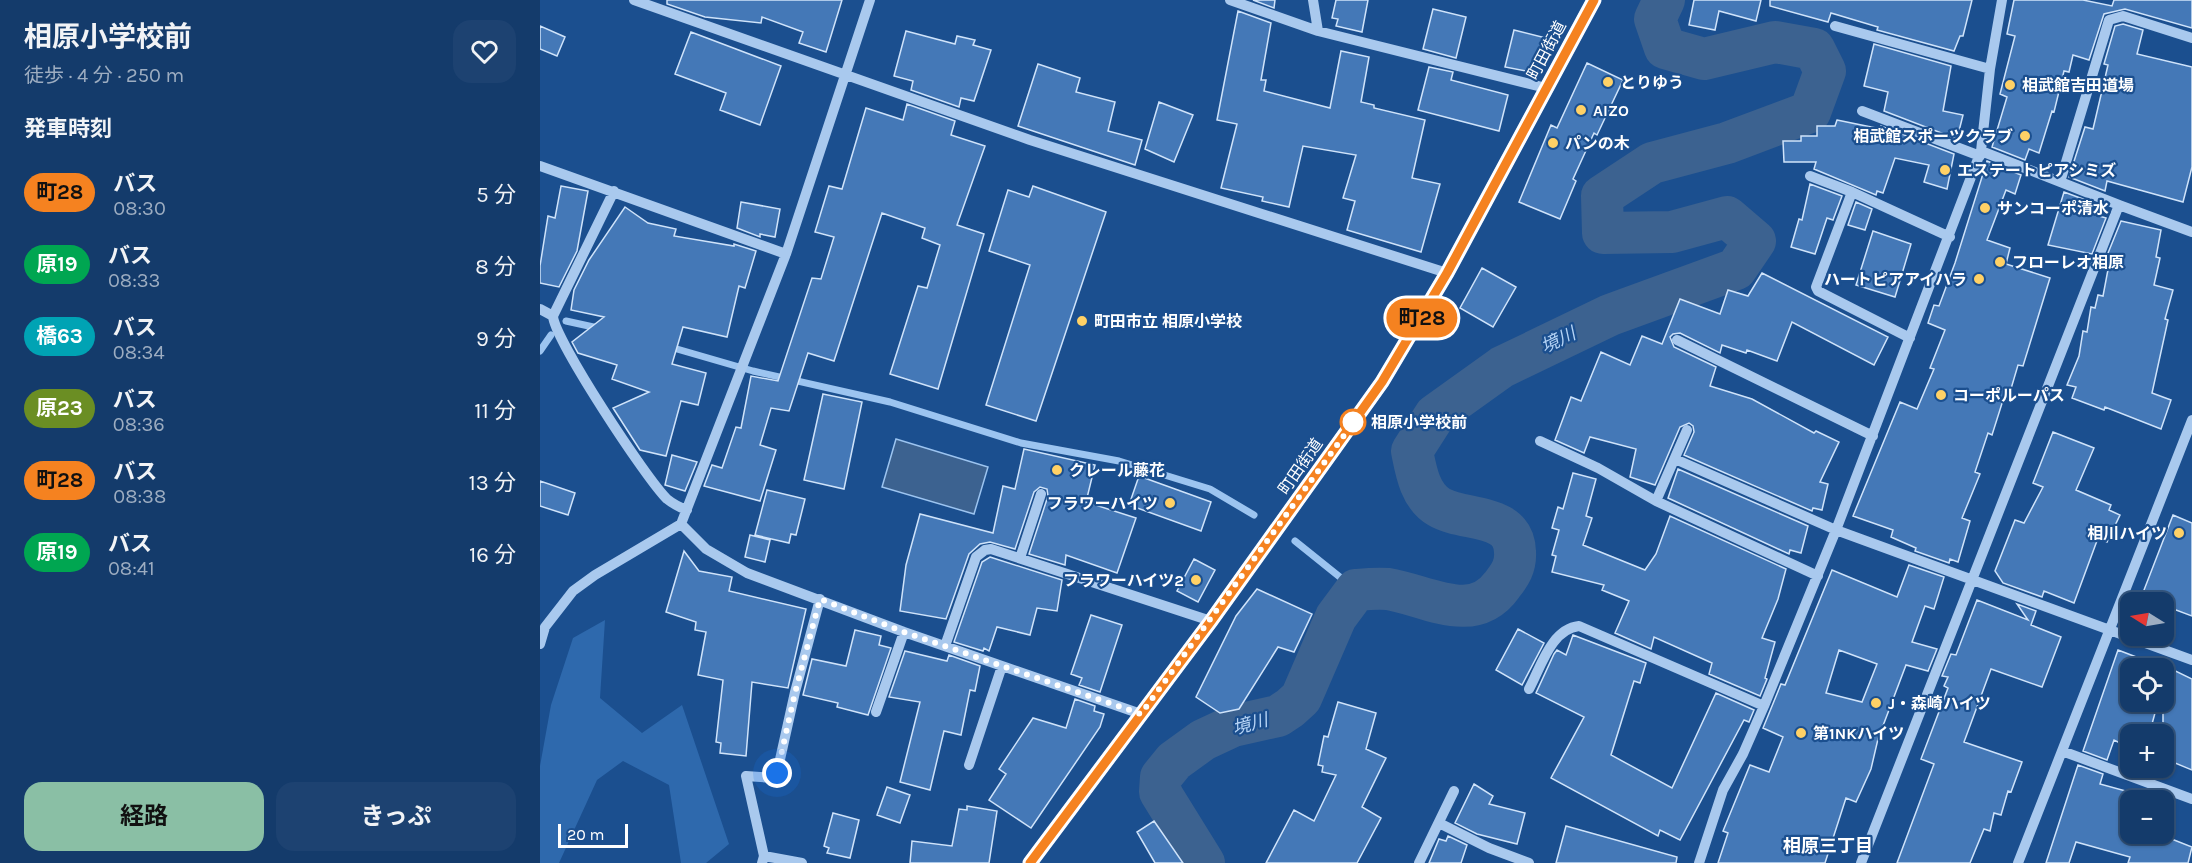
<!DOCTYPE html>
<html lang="ja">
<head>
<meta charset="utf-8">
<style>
	:root { --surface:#143b6b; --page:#1d4271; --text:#f1f3f6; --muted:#9dadc1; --line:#33557e; --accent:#8abfa5 }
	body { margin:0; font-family:Karla,"Noto Sans JP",sans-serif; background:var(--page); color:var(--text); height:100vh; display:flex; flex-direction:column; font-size:22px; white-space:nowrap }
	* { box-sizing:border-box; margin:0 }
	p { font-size:20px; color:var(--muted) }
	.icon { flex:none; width:33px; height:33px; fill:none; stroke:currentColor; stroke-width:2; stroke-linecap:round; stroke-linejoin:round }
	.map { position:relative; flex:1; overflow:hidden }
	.drawer { display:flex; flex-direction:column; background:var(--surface); width:540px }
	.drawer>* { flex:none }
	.badge { padding:0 12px; border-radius:20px; font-size:21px; line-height:39px }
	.needle { width:39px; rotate:281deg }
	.tools { position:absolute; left:1580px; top:592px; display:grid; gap:12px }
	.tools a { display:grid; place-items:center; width:54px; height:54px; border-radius:12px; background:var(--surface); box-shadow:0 2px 4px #0004,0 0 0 2px var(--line); font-size:30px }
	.scale { position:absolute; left:18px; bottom:15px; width:70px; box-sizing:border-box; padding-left:6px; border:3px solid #fff; border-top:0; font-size:16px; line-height:21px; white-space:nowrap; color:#fff; -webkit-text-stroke:4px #1b4f8f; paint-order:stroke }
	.you { position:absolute; width:30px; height:30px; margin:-15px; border:4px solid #fff; border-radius:50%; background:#1a73e8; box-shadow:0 0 0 9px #1a73e833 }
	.map>.badge { position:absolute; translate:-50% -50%; box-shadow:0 0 0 3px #fff }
	h2 { padding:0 24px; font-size:22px; line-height:54px }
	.round { display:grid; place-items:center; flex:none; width:63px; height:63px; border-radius:18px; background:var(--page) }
	.head { display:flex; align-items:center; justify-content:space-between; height:102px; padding:0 24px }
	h1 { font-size:28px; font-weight:700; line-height:45px }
	.cta { display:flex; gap:12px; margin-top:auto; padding:12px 24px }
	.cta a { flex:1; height:69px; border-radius:18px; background:var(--accent); color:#111; font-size:24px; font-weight:700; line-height:69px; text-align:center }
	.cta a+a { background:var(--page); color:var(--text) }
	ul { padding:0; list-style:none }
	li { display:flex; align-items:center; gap:18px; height:72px; padding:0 24px }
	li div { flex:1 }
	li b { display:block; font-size:22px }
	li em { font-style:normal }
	li .badge { min-width:66px; font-weight:700; text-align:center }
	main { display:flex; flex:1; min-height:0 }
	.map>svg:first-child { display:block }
	.green { fill:#2e69ad }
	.water { fill:#3c6290; stroke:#9cc4f0; stroke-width:1.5 }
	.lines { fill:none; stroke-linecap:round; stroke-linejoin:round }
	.stream { stroke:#9cc4f0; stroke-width:7 }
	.river { stroke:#3c6290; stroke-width:42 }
	.building { fill:#4478b7; stroke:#cfe3fa; stroke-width:1.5; fill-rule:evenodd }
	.minor { stroke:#a9c9ee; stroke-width:10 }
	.major { stroke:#f0f6ff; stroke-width:15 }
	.line-casing { stroke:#fff; stroke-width:14 }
	.line { stroke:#f58220; stroke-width:9 }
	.walk { stroke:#fff; stroke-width:6; stroke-dasharray:0 10.8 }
	.poi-dot { fill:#ffd166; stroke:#1b4f8f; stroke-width:2 }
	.stop-dot { fill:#fff; stroke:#f58220; stroke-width:3 }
	.labels { text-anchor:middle; stroke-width:4.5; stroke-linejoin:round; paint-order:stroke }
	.street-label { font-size:16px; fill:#fff; stroke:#1b4f8f }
	.poi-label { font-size:16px; font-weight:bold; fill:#fff; stroke:#1b4f8f; text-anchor:start }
	.stop-label { font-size:16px; font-weight:bold; fill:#fff; stroke:#1b4f8f; text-anchor:start }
	.water-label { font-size:18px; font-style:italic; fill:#b5d3f5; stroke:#1b4f8f }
	.neighbourhood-label { font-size:18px; font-weight:bold; fill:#fff; stroke:#1b4f8f }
</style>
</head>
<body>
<main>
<section class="drawer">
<div class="head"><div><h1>相原小学校前</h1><p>徒歩 · 4 分 · 250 m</p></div><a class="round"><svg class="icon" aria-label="heart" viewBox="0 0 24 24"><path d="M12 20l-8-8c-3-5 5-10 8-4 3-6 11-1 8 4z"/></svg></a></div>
<h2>発車時刻</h2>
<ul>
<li><span class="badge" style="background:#f58220;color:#111">町28</span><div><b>バス</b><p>08:30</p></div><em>5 分</em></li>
<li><span class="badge" style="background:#00a651;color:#fff">原19</span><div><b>バス</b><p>08:33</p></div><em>8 分</em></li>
<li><span class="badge" style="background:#00a3b4;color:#fff">橋63</span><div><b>バス</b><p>08:34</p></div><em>9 分</em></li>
<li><span class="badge" style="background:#6b8e23;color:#fff">原23</span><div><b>バス</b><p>08:36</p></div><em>11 分</em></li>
<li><span class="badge" style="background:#f58220;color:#111">町28</span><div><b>バス</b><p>08:38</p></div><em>13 分</em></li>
<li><span class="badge" style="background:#00a651;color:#fff">原19</span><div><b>バス</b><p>08:41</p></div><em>16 分</em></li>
</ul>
<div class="cta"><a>経路</a><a>きっぷ</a></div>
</section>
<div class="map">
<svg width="1652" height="863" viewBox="0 0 1652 863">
	<rect width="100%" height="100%" fill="#1b4f8f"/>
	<path class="green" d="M65 620 60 698 102 733 142 705 189 844 166 863H141L129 785 83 761 57 780 19 863H0V766L11 705 33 638Z"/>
	<path class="water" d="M356 439 448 467 434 514 342 487Z"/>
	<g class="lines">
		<path class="stream" d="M26 321 58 328
			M130 347 213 371 350 402 481 443 579 461 670 489 714 515
			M0 351 11 335
			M755 541 816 590"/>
		<path class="river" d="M664 863 620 792 621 777 634 761 663 740 693 726 738 716 750 708 761 698 796 617 816 590C827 589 837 588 848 589 886 595 933 626 962 585 970 575 976 566 975 552 974 512 924 522 899 507 880 496 876 471 872 451L895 415 962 367 1070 315 1196 269 1215 241 1187 217 1132 232 1063 233 1062 196 1112 163 1187 143 1270 112 1285 71 1274 49 1235 42 1164 59 1125 48 1115 19 1124 0"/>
	</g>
	<path class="building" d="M127 0H302L286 52 259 43 263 32 222 17 221 23 165 17 127 4Z
		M713 0H735L734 8Z
		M796 0H828L822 32 796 26 798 19 792 18Z
		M1154 0H1221L1216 21 1179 11 1175 30 1149 25Z
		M1230 0H1432L1423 36H1420L1414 51 1337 30 1338 27 1291 13 1288 22 1230 6Z
		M1474 0H1543L1572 6 1574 0H1652V28L1585 9 1564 14 1549 60 1533 55 1529 72 1524 71 1514 112 1512 111 1499 153 1489 149 1485 160 1452 147 1467 97 1460 94 1475 36 1467 34Z
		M893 9 926 17 916 58 883 49Z
		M698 11 731 23 721 80H726L724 91 790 108 801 51 829 57 821 102 834 105V108L885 120 872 178 900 184 881 252 807 230 815 201 803 198 816 155 763 146 749 207 722 201 723 197 681 188 697 124 677 120Z
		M1583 24 1603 30 1597 54 1652 67V167L1643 202 1567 181 1565 191 1529 177 1545 127 1553 129 1568 65 1564 64 1575 26Z
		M0 26 25 37 17 56 0 49Z
		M974 30 1006 38 1000 61 991 72 965 67Z
		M366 31 415 44 417 36 435 40 433 45 451 50 434 101 421 98 419 107 371 90 373 81 354 76Z
		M151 32 241 66 220 125 180 110 186 93 135 74Z
		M1334 44 1411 66 1403 111 1423 115 1417 139 1344 111 1348 92 1324 86Z
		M1047 63 1083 80 1057 135 1054 133 1033 179 1036 181 1020 219 979 202 1011 125 1017 128Z
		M498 64 540 78 536 92 575 102 568 131 602 140 595 165 478 126Z
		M889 67 913 72 911 80 968 95 959 131 878 110Z
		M619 102 653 115 634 162 605 149Z
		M367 104 415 121 411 135 445 146 417 225 444 234 398 389 350 374 378 286 387 288 400 245 382 238 385 228 342 213 294 361 268 353 249 411 231 408 220 445 236 450 220 501 164 486 172 465 182 468 196 427 201 428 211 376 238 381 272 278 281 279 294 237 275 232 289 186 302 189 326 108 363 120Z
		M1297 120 1341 129V126L1414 154 1407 189 1384 182 1389 165 1355 158 1343 193 1337 191 1336 195 1274 169 1276 162H1244L1243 141H1261V136H1277V126H1295Z
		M1447 161 1481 175 1475 194 1466 190 1447 240 1470 248 1466 264 1510 278 1483 366 1478 365 1468 399 1464 397 1452 435 1448 433 1435 472 1440 474 1422 518 1430 521 1418 562 1410 559 1409 563 1375 551 1376 548 1351 537 1353 530 1313 516 1360 402 1377 409 1394 369 1390 368 1405 330 1388 323 1394 305 1399 306 1415 263Z
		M1270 184 1302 196 1293 220 1287 218 1275 254 1251 247 1259 219 1262 220Z
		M21 186 48 191 37 251 19 287 0 283V266L8 216 15 218Z
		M493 186 566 212 496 421 446 405 490 265 449 251 468 190 489 197Z
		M1524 192 1562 206 1559 216 1566 218 1552 254 1508 245Z
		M201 202 240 209 235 237 220 234V237L197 228Z
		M1316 202 1332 209 1325 230 1308 225Z
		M85 207 108 223 136 229 134 236 194 246V244L216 251 205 288 199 286 187 337 143 327 132 364 166 373 158 405 141 401 126 456 100 450 73 408 109 392 72 379 77 365 38 353 32 342 64 317 31 310 34 290 49 260Z
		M1581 221 1621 230 1616 257 1620 258 1614 285 1633 290 1625 319 1628 320 1612 393 1631 400 1621 429 1565 407 1564 410 1532 398 1536 387 1527 385 1539 356 1543 331 1547 332 1551 307 1555 308 1558 295 1563 296 1570 259 1566 258Z
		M1333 231 1371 244 1355 297 1316 285Z
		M942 268 976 287 953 327 920 308Z
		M1222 273 1348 337 1334 365 1252 322 1237 361 1207 350 1206 353 1182 345 1180 353 1140 333 1133 334 1130 337 1134 347 1176 367 1170 386 1212 399 1274 433 1276 431 1299 442 1280 482 1288 484 1282 510 1273 508 1272 511 1144 455 1154 432 1153 426 1149 423 1140 427 1115 485 1090 477 1096 449 1050 437 1044 453 1015 440 1031 397 1041 401 1061 352 1090 365 1102 336 1122 344 1140 299 1180 314 1188 290 1208 296Z
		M283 394 322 402 304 489 264 480Z
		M1513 432 1554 448 1536 490 1571 505 1569 510 1580 515 1567 542 1558 538 1534 603 1504 591 1502 597 1463 583 1455 571 1475 520 1484 523 1503 487 1493 483Z
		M484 449 555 465 546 502 596 518 577 573 526 555 525 565 489 554 508 496 507 489 500 487 494 492 475 549 450 542 440 544 429 554 406 619 360 611 366 565 380 514 453 533 463 486 475 489Z
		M132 455 157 462 145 491 125 485Z
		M1138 469 1268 526 1261 553 1250 550 1249 554 1128 498Z
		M1033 473 1056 479 1046 516 1052 518 1043 545 1105 570 1116 554 1130 516 1246 569 1238 599 1222 638 1235 642 1225 678 1227 679 1220 696 1169 674 1172 663 1114 637 1111 649 1075 633 1089 601 1062 590 1064 585 1012 572 1016 556 1012 555 1019 530 1012 528 1018 507 1023 509Z
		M599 476 671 502 661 531 589 505Z
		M0 481 35 493 28 515 0 506Z
		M227 490 265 499 256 535 251 534 249 543 215 535Z
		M1633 515 1652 523V616L1628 607 1630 601 1604 590Z
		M210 535 230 540 225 562 205 557Z
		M144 551 159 571 192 577 189 591 266 609 248 688 212 682 206 756 180 753 181 743 176 742 183 680 158 675 166 632 155 630 156 622 126 612Z
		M450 557 522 580 517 611 497 608 490 635 457 627 449 651 444 648 443 651 414 642 442 562Z
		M654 559 675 570 658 602 637 591Z
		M1369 565 1404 577 1394 609 1385 606 1372 642 1397 649 1388 671 1366 665 1338 739 1331 769 1316 802 1306 798 1285 863H1178L1188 833 1183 831 1210 765 1229 772 1243 737 1223 728 1241 684 1245 685 1292 570 1357 597ZM1299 650 1337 664 1322 702 1286 693Z
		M717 589 772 614 754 652 738 647 699 709 680 713 656 697 696 616Z
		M1437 600 1488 620 1477 604 1496 611 1491 625 1521 637 1502 687 1451 669 1424 742 1482 762 1471 792 1468 791 1461 815 1454 813 1450 831 1444 829 1430 863H1357L1394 764 1381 759 1408 688 1404 686 1408 677 1402 676 1411 654 1416 655Z
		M551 615 582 625 560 692 539 685 542 678 531 674Z
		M978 629 1004 643 982 685 956 670Z
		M315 630 341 636 339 645 351 648 328 715 297 707 298 703 263 695 272 659 306 666Z
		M1033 635 1106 663 1100 683 1094 681 1071 755 1132 788 1176 693 1214 710 1209 722 1204 720 1140 840 1120 830 1118 836 1011 778 1044 717 996 693 1014 654 1017 650 1026 655Z
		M1578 650 1612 663 1613 660 1652 679V770L1623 758V669H1590V702H1618L1609 735H1590V748L1574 740 1567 760 1543 751Z
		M365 651 407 661 409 655 440 666 435 691 430 690 421 735 404 731 390 790 360 782 380 702 349 697Z
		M535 699 555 706 554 711 564 714 560 727 491 828 449 800 466 774 459 769 493 718 526 728Z
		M798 702 836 713 826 749 846 758 822 807 841 818 817 863H726L754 810 774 821 796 775 782 772 783 766 778 765 784 736 788 737Z
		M1538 765 1563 774 1560 784 1593 793 1581 834H1630L1629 838 1652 847 1648 863H1588L1590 857 1536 842 1529 863H1506Z
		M934 784 953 796 949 804 985 813 977 844 937 834 915 823Z
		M347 787 370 795 360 823 337 815Z
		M427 806 457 811 449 863H370L372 841 412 846 419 809 427 810Z
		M293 813 319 820 310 858 287 853 289 848 284 846Z
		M614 821 643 863H615L597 832Z
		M1026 826 1137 857 1136 863H1016Z
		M908 836 927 845 921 863H889L899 839 906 841Z"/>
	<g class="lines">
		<path class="minor" d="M94 0 490 140 907 273
			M690 0 778 31 1006 88
			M773 0 778 31
			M1295 26 1450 69
			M1322 111 1440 156
			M0 166 246 254
			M1270 176 1312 192 1410 237
			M1520 182 1569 20 1583 16 1652 38
			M1312 192 1276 287 1278 291 1370 338
			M1579 205 1652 232
			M0 309 13 316C14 339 107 480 127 499 133 504 139 507 147 510
			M13 316 74 191
			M1137 340 1333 436
			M1000 441 1058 468 1116 501 1278 576
			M1135 459 1296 530 1652 660
			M1116 501 1147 430
			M141 524 166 549 207 573 364 632 601 714
			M480 558 501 494
			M0 644 5 627 33 591 55 575 141 524 246 254 330 0
			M405 646 436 557 445 550 451 549 671 621
			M989 689C1001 667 1011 629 1039 626L1224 706
			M336 712 364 632
			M1522 751 1652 799
			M429 765 462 666
			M899 823 949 848 989 863
			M224 856 262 863
			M222 863 224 856 206 776 233 778 237 773 255 692 280 599
			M879 863 914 791
			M1159 863 1183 790 1203 754 1224 706 1296 530 1441 151
			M1321 863 1579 205 1441 151 1450 69 1462 0
			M1478 863 1652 420"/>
		<path class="major" d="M490 863 671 621 842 382 907 273 1054 0"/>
	</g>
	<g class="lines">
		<g class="line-casing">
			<path id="line" d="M490 863 671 621 842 382 907 273 1054 0"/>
		</g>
		<use href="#line" class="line"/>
		<path class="walk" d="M237 773 255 693 280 599 364 632 601 714 816 419 813 422"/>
	</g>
	<g class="poi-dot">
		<circle cx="1068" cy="82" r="6"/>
		<circle cx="1470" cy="85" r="6"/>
		<circle cx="1041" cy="110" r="6"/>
		<circle cx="1485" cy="136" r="6"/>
		<circle cx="1013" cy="143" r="6"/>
		<circle cx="1405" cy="170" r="6"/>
		<circle cx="1445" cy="208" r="6"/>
		<circle cx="1460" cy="262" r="6"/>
		<circle cx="1439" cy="279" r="6"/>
		<circle cx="542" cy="321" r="6"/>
		<circle cx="1401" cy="395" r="6"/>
		<circle cx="517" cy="470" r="6"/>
		<circle cx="630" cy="503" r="6"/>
		<circle cx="1639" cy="533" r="6"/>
		<circle cx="656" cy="580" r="6"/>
		<circle cx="1336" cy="703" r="6"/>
		<circle cx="1261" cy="733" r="6"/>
	</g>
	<circle class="stop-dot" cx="813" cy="422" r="12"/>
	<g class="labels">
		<g class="street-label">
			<text transform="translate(1006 50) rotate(-62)" y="6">町田街道</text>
			<text transform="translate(760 466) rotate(-55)" y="6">町田街道</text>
		</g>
		<g class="poi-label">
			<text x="1080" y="88">とりゆう</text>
			<text x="1482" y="91">相武館吉田道場</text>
			<text x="1053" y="116">AIZO</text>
			<text x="1473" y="142" text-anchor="end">相武館スポーツクラブ</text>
			<text x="1025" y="149">パンの木</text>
			<text x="1417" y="176">エステートピアシミズ</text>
			<text x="1457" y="214">サンコーポ清水</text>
			<text x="1472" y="268">フローレオ相原</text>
			<text x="1427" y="285" text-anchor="end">ハートピアアイハラ</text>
			<text x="554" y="327">町田市立 相原小学校</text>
			<text x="1413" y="401">コーポルーパス</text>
			<text x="529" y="476">クレール藤花</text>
			<text x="618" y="509" text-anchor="end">フラワーハイツ</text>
			<text x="1627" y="539" text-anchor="end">相川ハイツ</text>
			<text x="644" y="586" text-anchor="end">フラワーハイツ2</text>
			<text x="1348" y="709">J・森崎ハイツ</text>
			<text x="1273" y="739">第1NKハイツ</text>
		</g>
		<g class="stop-label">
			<text x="831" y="428">相原小学校前</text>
		</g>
		<g class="water-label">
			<text transform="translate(1018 340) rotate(-26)" y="6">境川</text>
			<text transform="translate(710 724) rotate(-15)" y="6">境川</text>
		</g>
		<g class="neighbourhood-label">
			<text x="1288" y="852">相原三丁目</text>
		</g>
	</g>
</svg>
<div class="tools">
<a><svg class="needle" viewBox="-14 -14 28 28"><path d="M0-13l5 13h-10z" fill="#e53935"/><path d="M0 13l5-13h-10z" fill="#9dadc1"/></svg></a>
<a><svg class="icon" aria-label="locate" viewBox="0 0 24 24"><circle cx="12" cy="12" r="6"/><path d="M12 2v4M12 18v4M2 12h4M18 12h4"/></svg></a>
<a>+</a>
<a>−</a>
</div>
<div class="scale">20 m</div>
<div class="you" style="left:237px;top:773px"></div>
<b class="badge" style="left:882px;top:318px;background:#f58220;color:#111">町28</b>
</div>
</main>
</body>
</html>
